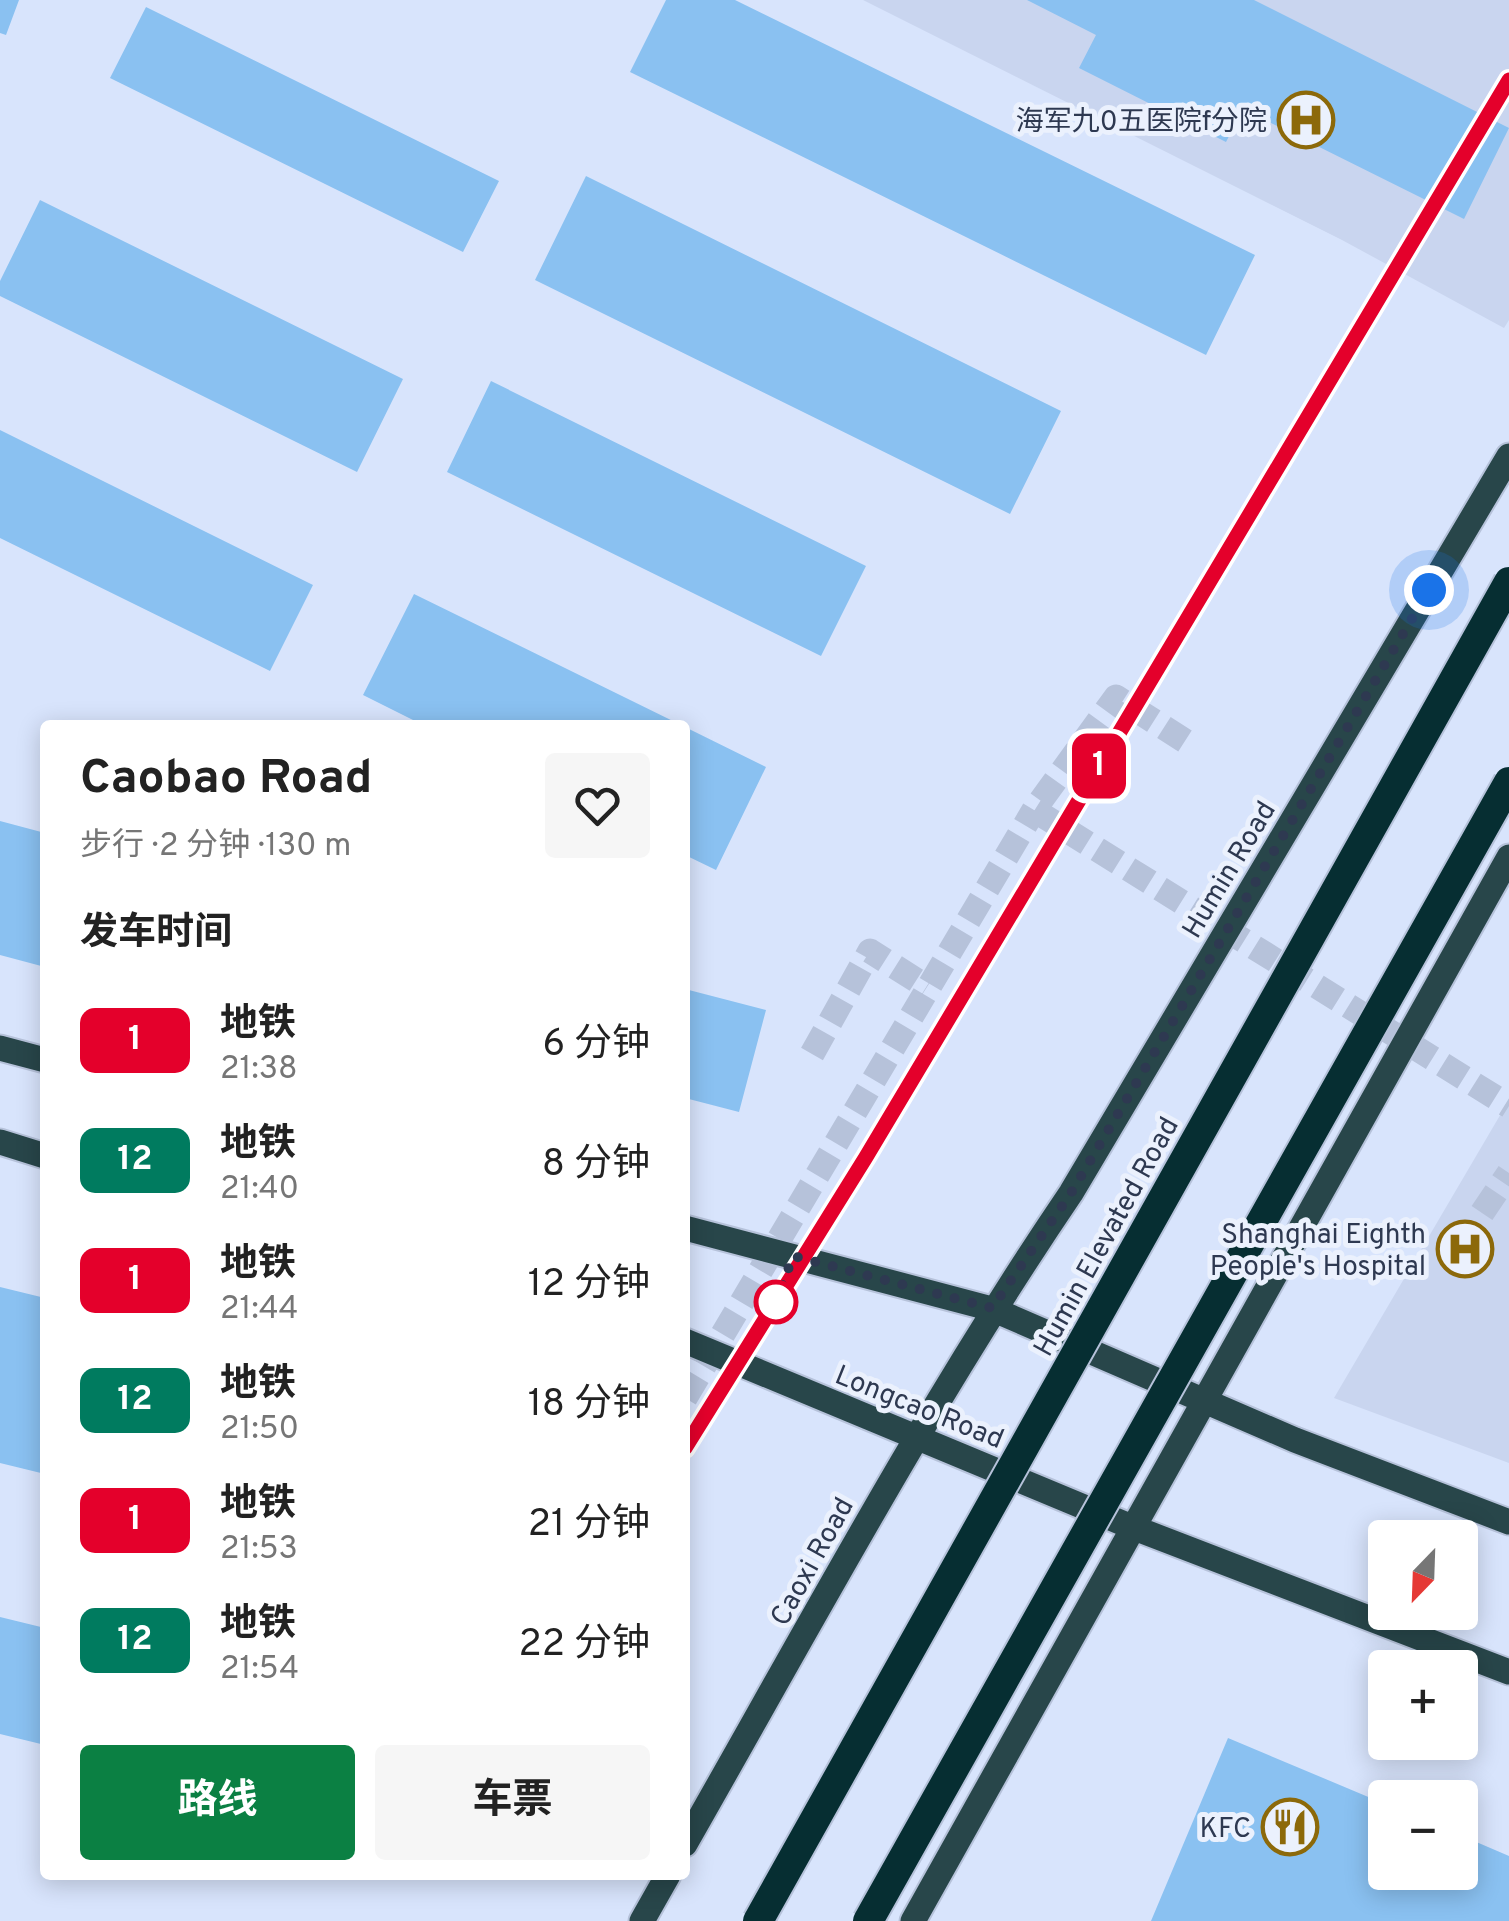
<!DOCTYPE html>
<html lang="zh">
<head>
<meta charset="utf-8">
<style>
	:root { --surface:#fff; --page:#f6f6f6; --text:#222; --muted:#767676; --accent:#0b8043 }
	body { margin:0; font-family:Overpass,"Noto Sans SC",sans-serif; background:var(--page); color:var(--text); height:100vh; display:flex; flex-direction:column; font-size:38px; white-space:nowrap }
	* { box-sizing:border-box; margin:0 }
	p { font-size:32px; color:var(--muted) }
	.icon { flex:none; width:55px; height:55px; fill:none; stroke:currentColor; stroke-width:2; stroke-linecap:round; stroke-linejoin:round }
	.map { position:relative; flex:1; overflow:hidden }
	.side { position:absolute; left:40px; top:720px; width:650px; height:1160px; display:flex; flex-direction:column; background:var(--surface); border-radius:10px; box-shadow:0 5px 25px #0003 }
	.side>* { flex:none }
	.badge { padding:0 20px; border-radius:15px; font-size:35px; line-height:65px }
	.needle { width:65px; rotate:203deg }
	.buttons { position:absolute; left:1368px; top:1520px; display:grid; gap:20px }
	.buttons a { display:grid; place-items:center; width:110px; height:110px; border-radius:10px; background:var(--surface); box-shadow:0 5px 25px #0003; font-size:50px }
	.you { position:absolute; width:50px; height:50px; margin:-25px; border:8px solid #fff; border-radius:50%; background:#1a73e8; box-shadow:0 0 0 15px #1a73e833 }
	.map>.badge { position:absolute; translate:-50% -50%; box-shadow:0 0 0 5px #fff }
	h2 { padding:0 40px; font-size:38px; line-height:90px }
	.round { display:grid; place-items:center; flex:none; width:105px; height:105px; border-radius:10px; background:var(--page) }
	.summary { display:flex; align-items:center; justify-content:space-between; height:170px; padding:0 40px }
	h1 { font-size:48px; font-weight:700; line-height:75px }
	.button { display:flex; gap:20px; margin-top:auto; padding:20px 40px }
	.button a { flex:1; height:115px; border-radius:10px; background:var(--accent); color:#fff; font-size:40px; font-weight:700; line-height:115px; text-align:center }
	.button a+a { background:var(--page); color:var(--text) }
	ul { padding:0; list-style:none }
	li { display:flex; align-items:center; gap:30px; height:120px; padding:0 40px }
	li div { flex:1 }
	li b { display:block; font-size:38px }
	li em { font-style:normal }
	li .badge { min-width:110px; font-weight:700; text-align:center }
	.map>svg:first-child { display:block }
	.built { fill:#c9d5ef }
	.building { fill:#8ac1f1 }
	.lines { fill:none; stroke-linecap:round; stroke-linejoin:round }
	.minor-tunnel { stroke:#b6c2da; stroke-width:25; stroke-dasharray:25 12; stroke-linecap:butt }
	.major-casing { stroke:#b6c2da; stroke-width:29 }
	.major { stroke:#28464a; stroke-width:25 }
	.highway-bridge-casing { stroke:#b6c2da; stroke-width:34; stroke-linecap:butt }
	.highway-bridge { stroke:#062e32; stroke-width:30 }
	.line-casing { stroke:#fff; stroke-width:22 }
	.line { stroke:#e4002b; stroke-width:15 }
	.walk { stroke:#2e3951; stroke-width:10; stroke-dasharray:0 18 }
	.stop-dot { fill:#fff; stroke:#e4002b; stroke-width:5 }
	.labels { text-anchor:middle; stroke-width:10; stroke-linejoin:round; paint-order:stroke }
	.poi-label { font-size:28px; fill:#2e3951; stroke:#ebf1fd; text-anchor:end }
	.street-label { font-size:28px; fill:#2e3951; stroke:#ebf1fd }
</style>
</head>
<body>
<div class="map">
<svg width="1509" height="1921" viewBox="0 0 1509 1921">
	<rect width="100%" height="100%" fill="#d8e4fc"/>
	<path class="built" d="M863 0H1509V320L1504 328 1342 240Z
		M1509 1100V1463L1334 1398Z"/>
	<path class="building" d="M0 0H19L6 35 0 33Z
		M666 0H735L1255 255 1206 355 630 72Z
		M1027 0H1254L1509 128 1464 219 1243 109 1226 142 1079 68 1096 35Z
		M146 7 499 181 463 252 110 78Z
		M586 176 1061 411 1010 514 535 280Z
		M40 200 403 379 357 472 0 296V281Z
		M491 381 866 566 821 656 447 472Z
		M0 430 313 585 270 671 0 538Z
		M414 594 681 725H423L363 695Z
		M685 727 766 767 716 870 685 855Z
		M0 821 45 833V967L0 955Z
		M685 989 766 1010 739 1112 685 1098Z
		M0 1287 45 1298V1474L0 1463Z
		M0 1617 45 1628V1745L0 1734Z
		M1228 1738 1385 1804V1872H1460V1835L1509 1856V1921H1151Z"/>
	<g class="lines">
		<path class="minor-tunnel" d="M1185 741 1116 697 1034 810 1509 1106
			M812 1054 870 951 927 987
			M1482 1213 1509 1173
			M685 1398 1034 810"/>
		<g class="major-casing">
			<path id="major" d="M0 1048 45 1060
				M0 1142 45 1156
				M685 1228 992 1309 1295 1440 1509 1522
				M685 1341 1132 1527 1509 1672
				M685 1844C810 1625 929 1402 1071 1193L1509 456
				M642 1921 668 1875
				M913 1921 1509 857"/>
		</g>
		<use href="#major" class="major"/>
		<g class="highway-bridge-casing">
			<path id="highway-bridge" d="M758 1921 1509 582
				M868 1921 1509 782"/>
		</g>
		<use href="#highway-bridge" class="highway-bridge"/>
	</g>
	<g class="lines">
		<g class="line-casing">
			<path id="line" d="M685 1448 866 1157 1509 80"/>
		</g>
		<use href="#line" class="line"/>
		<path class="walk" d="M776 1302 793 1256 992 1308 1071 1193 1429 590"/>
	</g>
	<defs>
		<g id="hospital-ring" transform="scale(2.875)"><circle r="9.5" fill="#ebf1fd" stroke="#8c690a" stroke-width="1.5"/><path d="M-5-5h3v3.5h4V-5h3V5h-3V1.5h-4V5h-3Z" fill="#8c690a"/></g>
		<g id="restaurant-ring" transform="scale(2.875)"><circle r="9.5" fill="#ebf1fd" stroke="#8c690a" stroke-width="1.5"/><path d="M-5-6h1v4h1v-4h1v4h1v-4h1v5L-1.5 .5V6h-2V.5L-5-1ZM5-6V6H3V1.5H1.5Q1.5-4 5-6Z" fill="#8c690a"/></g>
	</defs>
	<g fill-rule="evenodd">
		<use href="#hospital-ring" x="1306" y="120"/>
		<use href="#hospital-ring" x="1465" y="1249"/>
		<use href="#restaurant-ring" x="1290" y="1827"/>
	</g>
	<circle class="stop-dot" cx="776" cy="1302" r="20"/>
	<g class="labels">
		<g class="poi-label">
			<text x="1267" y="130">海军九0五医院f分院</text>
			<text x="1426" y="1243">Shanghai Eighth<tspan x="1426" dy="32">People's Hospital</tspan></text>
			<text x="1251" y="1837">KFC</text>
		</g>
		<g class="street-label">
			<text transform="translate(1228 869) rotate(-59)" y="10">Humin Road</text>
			<text transform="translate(1105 1236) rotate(-61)" y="10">Humin Elevated Road</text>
			<text transform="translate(920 1406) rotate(22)" y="10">Longcao Road</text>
			<text transform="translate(811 1561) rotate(-61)" y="10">Caoxi Road</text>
		</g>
	</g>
</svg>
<div class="buttons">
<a><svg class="needle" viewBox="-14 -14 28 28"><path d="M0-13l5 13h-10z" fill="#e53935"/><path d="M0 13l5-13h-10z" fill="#767676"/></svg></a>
<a>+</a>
<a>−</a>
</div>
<div class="you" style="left:1429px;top:590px"></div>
<b class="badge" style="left:1099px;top:766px;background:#e4002b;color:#fff">1</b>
<section class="side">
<div class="summary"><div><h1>Caobao Road</h1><p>步行 · 2 分钟 · 130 m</p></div><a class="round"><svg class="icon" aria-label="heart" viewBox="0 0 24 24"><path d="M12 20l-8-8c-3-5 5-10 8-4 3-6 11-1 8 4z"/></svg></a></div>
<h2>发车时间</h2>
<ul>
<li><span class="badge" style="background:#e4002b;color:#fff">1</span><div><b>地铁</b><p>21:38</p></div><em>6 分钟</em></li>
<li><span class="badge" style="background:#007b5f;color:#fff">12</span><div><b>地铁</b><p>21:40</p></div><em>8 分钟</em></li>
<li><span class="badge" style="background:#e4002b;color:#fff">1</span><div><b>地铁</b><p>21:44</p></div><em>12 分钟</em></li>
<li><span class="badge" style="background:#007b5f;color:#fff">12</span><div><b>地铁</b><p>21:50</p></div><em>18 分钟</em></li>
<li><span class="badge" style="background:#e4002b;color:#fff">1</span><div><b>地铁</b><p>21:53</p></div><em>21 分钟</em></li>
<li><span class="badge" style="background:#007b5f;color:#fff">12</span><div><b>地铁</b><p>21:54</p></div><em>22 分钟</em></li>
</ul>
<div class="button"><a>路线</a><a>车票</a></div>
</section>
</div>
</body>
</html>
